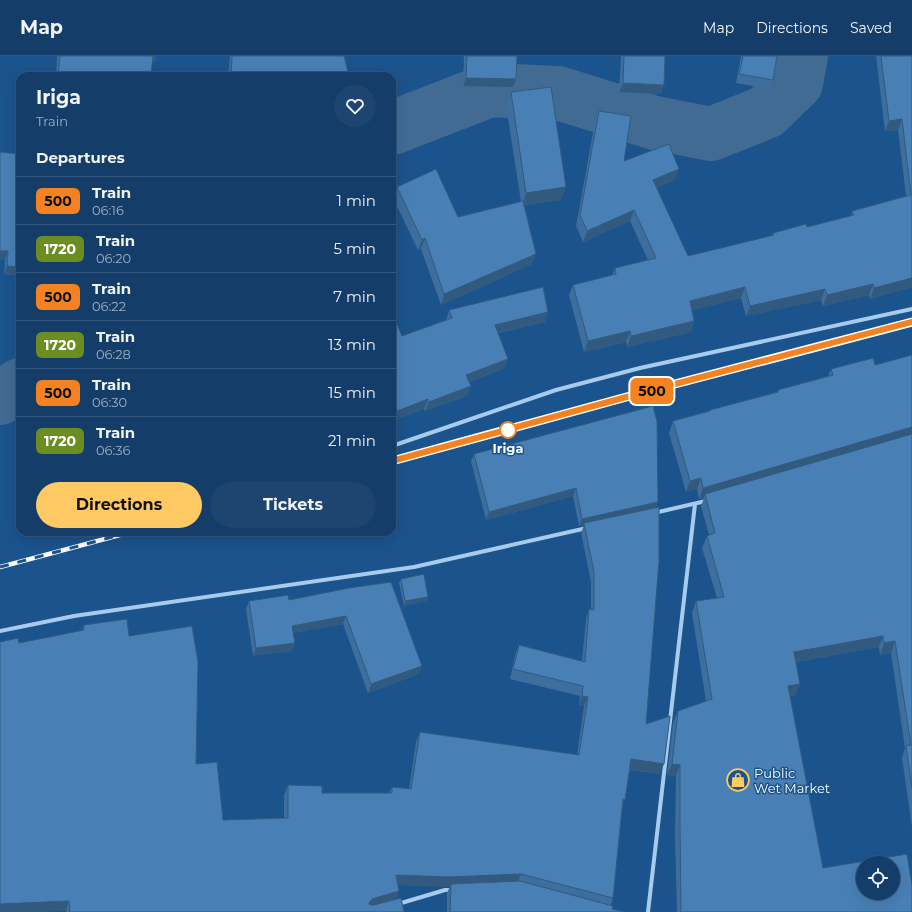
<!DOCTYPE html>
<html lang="en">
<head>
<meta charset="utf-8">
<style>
	:root { --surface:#143e69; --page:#1d456f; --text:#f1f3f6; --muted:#9daec0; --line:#33577d; --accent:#ffc963 }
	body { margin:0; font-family:Montserrat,sans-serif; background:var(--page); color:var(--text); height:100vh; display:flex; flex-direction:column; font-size:15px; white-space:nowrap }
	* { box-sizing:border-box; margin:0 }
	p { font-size:13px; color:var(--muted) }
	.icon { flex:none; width:22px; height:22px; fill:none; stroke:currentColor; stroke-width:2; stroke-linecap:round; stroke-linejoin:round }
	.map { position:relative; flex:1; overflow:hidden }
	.details { position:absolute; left:16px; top:16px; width:380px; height:464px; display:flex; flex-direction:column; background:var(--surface); border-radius:12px; box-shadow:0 4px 16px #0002,0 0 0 1px var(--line) }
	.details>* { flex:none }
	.badge { padding:0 8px; border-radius:6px; font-size:14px; line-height:26px }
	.buttons { position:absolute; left:856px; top:800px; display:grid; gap:8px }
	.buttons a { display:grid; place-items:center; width:44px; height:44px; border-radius:50%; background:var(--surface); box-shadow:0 4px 16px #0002,0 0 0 1px var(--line); font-size:20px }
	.map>.badge { position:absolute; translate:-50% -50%; box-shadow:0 0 0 2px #fff }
	h2 { padding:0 20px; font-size:15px; line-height:36px }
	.round { display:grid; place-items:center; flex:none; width:42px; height:42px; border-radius:21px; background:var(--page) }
	.headline { display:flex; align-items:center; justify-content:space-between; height:68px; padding:0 20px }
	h1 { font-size:19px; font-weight:700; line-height:30px }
	.cta { display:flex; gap:8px; margin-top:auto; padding:8px 20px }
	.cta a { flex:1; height:46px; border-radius:24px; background:var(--accent); color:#111; font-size:16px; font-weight:700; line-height:46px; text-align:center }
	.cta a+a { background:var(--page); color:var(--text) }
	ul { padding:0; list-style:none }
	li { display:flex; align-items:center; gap:12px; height:48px; padding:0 20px; border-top:1px solid var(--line) }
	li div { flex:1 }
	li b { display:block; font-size:15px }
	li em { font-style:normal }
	li .badge { min-width:44px; font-weight:700; text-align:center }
	header { display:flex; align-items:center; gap:24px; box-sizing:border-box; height:56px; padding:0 20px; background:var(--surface); border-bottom:1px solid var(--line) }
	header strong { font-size:19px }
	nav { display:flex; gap:22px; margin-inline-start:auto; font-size:14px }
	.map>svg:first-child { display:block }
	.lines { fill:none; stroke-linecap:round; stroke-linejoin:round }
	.river { stroke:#426b94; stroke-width:54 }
	.street { stroke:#a7cbed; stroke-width:4 }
	.rail-casing { stroke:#fff; stroke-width:4.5 }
	.rail { stroke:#1b538c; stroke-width:3; stroke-dasharray:9; stroke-linecap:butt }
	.wall { fill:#3e6e9d }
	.shaded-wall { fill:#325a7f }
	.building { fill:#4880b6; stroke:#325a7f; fill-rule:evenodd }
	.line-casing { stroke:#fff; stroke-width:9 }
	.line { stroke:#f58220; stroke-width:6 }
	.stop-dot { fill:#fff; stroke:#f58220; stroke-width:2 }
	.labels { text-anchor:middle; stroke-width:3; stroke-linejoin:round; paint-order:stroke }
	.stop-label { font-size:13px; font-weight:bold; fill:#fff; stroke:#1b538c }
	.poi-label { font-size:13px; fill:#fff; stroke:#1b538c; text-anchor:start }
</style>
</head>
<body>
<header>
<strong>Map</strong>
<nav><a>Map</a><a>Directions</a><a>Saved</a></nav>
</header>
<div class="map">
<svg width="912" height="856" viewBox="0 0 912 856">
	<rect width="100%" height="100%" fill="#1b538c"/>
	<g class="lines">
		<path class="river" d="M392 72 490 34 558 37 655 67 711 78 766 56 796 27 801 0
			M0 342 20 329"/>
		<path class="street" d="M392 390 556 334 640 312 912 253
			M654 457 706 445
			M0 575 74 560 414 511 587 472
			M398 848 445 834H453
			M648 856 695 448"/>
		<g class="rail-casing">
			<path id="rail" d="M392 405 652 334 912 266
				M0 511 131 476"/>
		</g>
		<use href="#rail" class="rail"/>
	</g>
	<path class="wall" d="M57 0H156L155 5H152L151 20H56Z
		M230 0H344L349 20H228Z
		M464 0H517L513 31 463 30Z
		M621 0H665L661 38 619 36Z
		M741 0H777L773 24 770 33 736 27Z
		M876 0H912V231L870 243 869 239 823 250 821 244 746 260 741 242 692 254 694 265 691 276 627 291 626 286 584 296 569 239 573 229 612 219 615 212 648 204 630 165 583 186 576 170 595 66 599 55 624 105 675 124 656 132 688 200 772 180 773 177 807 171 851 160 852 155 906 140 898 74 885 75Z
		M511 36 561 144 524 149 532 208 441 249 421 193 418 194 393 142 397 131 458 161 521 146 506 49Z
		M0 96 20 220 4 218 5 204Z
		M449 254 548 256 545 266 498 277 505 312 469 326 467 340 425 355 424 353 392 365V256L402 280 446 264Z
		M912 299V771L902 702 905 692 891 597 880 599 879 591 796 606V639L790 640 823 812 912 856H677L675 782 676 720 667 719 673 667 678 655 706 645 692 557 696 545 717 542 702 492 707 480 709 479 701 450 704 442 699 443 697 433 686 436 669 377 673 365 709 355 710 354 777 336 778 334 828 320 831 313 875 309Z
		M474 398 658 446 656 451 646 668 660 718 630 714 622 754 613 842 611 849 612 853 625 856H447V837L450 830 398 829 399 835 396 843 404 856H66L82 575 84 569 129 580 196 708 223 764 284 762V739L288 729 322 737H389L392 731 409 733 416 686 420 676 577 699 584 650H579L580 640 510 623 515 599 519 589 582 605 586 563 589 553H591V526L581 477 584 469 579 470 573 440 486 464 471 405Z
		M401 523 428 541 426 545 404 550 399 527Z
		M349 532 419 618 368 637 343 568 293 577 295 587 292 595 253 600 246 553 249 545 289 544Z"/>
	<path class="shaded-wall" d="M152 0H156L155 5 150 4Z
		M466 22 516 23 513 31 463 30Z
		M623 27 664 29 661 38 619 36Z
		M902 63 898 74 885 75 889 65Z
		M679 113 675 124 649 135 653 124Z
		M566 131 561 144 522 149 526 137Z
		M634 154 630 165 583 186 587 175Z
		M425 182 421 193 418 194 422 184Z
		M0 195H8L5 204H0Z
		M536 198 532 208 441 249 444 238Z
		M7 210 20 211V220L4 218Z
		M912 222V231L870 243 874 232Z
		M873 228 869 239 823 250 827 239Z
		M745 231 741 242 686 256 690 245Z
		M825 233 821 244 746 260 750 250Z
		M548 256 545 266 492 278 495 269Z
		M694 265 691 276 627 291 631 280Z
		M630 275 626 286 584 296 588 285Z
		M508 303 505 312 463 328 466 319Z
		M471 330 467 340 425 355 429 346Z
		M428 343 424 353 392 365V357Z
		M912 371V379L705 438 704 442 699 443 703 432Z
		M701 422 697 433 686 436 690 425Z
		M576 432 573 440 486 464 489 456Z
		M658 446 655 453 584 467V469L579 470 582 463Z
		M428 541 426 545 404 550 405 545Z
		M346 560 343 568 289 578 292 570Z
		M883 580 879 591 790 607 794 596Z
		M895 585 891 597 880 599 884 587Z
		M295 587 292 595 253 600 256 592Z
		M422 610 419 618 368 637 371 628Z
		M800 628 796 639 783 641 788 630Z
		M582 640 588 641 584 650H579Z
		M631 703 664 708 660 718 627 713Z
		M672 708 680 709 676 720 667 719Z
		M623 743 625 744 622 754Z
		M521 818 517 828H451L450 830 444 831 392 829 396 819Z
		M399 835 396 845 368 853 369 847 372 843Z
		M69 845 66 855 38 856H0V848Z"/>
	<path class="building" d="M60 0H153L151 20H58Z
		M232 0H344L349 20H231Z
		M467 0H517L516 23 466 22Z
		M624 0H665L664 29 623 27Z
		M743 0H777L773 24 739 18Z
		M881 0H912V222L874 232 873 228 827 239 825 233 750 250 745 231 690 245 694 265 631 280 630 275 588 285 573 229 616 218 615 212 656 202 634 154 587 175 580 159 599 55 631 60 624 105 669 88 679 113 653 124 688 200 774 179 773 177 806 168 807 171 854 159 852 155 911 139 902 63 889 65Z
		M551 31 566 131 526 137 511 36Z
		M0 96 20 98V211L7 210 8 195H0Z
		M436 113 458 161 523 145 536 198 444 238 425 182 422 184 397 131Z
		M543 231 548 256 495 269 508 303 466 319 471 330 429 346 428 343 392 357V256L402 280 452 262 449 254Z
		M912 299V371L703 432 701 422 690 425 673 365 710 355V354L778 336V334L833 319 831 313 873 302 875 309Z
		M653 350 657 365 658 446 582 463 576 432 489 456 474 398Z
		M912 378V731L906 690 911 689 895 585 884 587 883 580 794 596 800 628 788 630 823 812 907 798 912 829V856H681L680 770V709L672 708 678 655 712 643 696 545 724 541 707 480 715 477 705 438ZM863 807H893V837H863Z
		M659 451V505L646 668 670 660 664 708 631 703 625 744 623 743 613 842 521 818 448 821 396 819 399 835 372 843 369 847 370 849H374L401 842 404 856H70L69 845 0 848V586L18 582 19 587 84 574V569L127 563 129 580 192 570 198 606 196 708 217 706 223 764 288 762V729L322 730V737H392V731L411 733 420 676 579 699 588 641 582 640 583 630 513 613 519 589 585 606 589 553 594 554V516L584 467Z
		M424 518 428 541 405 545 401 523Z
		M391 526 422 610 371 628 346 560 292 570 295 587 256 592 249 545 288 539 289 544 349 532Z
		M520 825 613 850 612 853 625 856H450L451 828Z"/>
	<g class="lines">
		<g class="line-casing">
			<path id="line" d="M392 405 652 334 912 266"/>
		</g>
		<use href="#line" class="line"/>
	</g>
	<defs>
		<g id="shop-ring" transform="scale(1.15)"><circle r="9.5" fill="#1b538c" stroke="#ffc963" stroke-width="1.5"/><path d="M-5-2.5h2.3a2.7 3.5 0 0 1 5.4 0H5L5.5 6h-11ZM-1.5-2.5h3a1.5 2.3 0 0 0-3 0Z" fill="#ffc963"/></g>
	</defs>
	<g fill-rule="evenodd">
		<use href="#shop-ring" x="738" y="724"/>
	</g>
	<circle class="stop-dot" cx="508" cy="374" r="8"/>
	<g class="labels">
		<g class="stop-label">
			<text x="508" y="397">Iriga</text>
		</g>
		<g class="poi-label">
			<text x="754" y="722">Public<tspan x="754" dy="15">Wet Market</tspan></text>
		</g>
	</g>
</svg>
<div class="buttons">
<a><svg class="icon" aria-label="locate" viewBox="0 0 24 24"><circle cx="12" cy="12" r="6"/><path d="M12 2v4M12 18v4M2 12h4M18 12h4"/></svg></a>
</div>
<b class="badge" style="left:652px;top:335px;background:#f58220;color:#111">500</b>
<section class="details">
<div class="headline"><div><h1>Iriga</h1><p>Train</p></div><a class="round"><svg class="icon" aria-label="heart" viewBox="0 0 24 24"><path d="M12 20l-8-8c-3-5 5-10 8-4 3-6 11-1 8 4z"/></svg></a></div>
<h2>Departures</h2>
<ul>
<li><span class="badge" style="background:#f58220;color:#111">500</span><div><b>Train</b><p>06:16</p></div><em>1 min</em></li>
<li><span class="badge" style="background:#6b8e23;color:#fff">1720</span><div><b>Train</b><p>06:20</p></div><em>5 min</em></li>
<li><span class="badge" style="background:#f58220;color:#111">500</span><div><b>Train</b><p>06:22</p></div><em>7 min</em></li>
<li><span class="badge" style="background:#6b8e23;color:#fff">1720</span><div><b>Train</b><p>06:28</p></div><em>13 min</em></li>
<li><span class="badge" style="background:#f58220;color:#111">500</span><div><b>Train</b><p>06:30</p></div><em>15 min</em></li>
<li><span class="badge" style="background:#6b8e23;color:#fff">1720</span><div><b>Train</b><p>06:36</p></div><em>21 min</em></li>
</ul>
<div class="cta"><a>Directions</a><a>Tickets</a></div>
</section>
</div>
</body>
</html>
